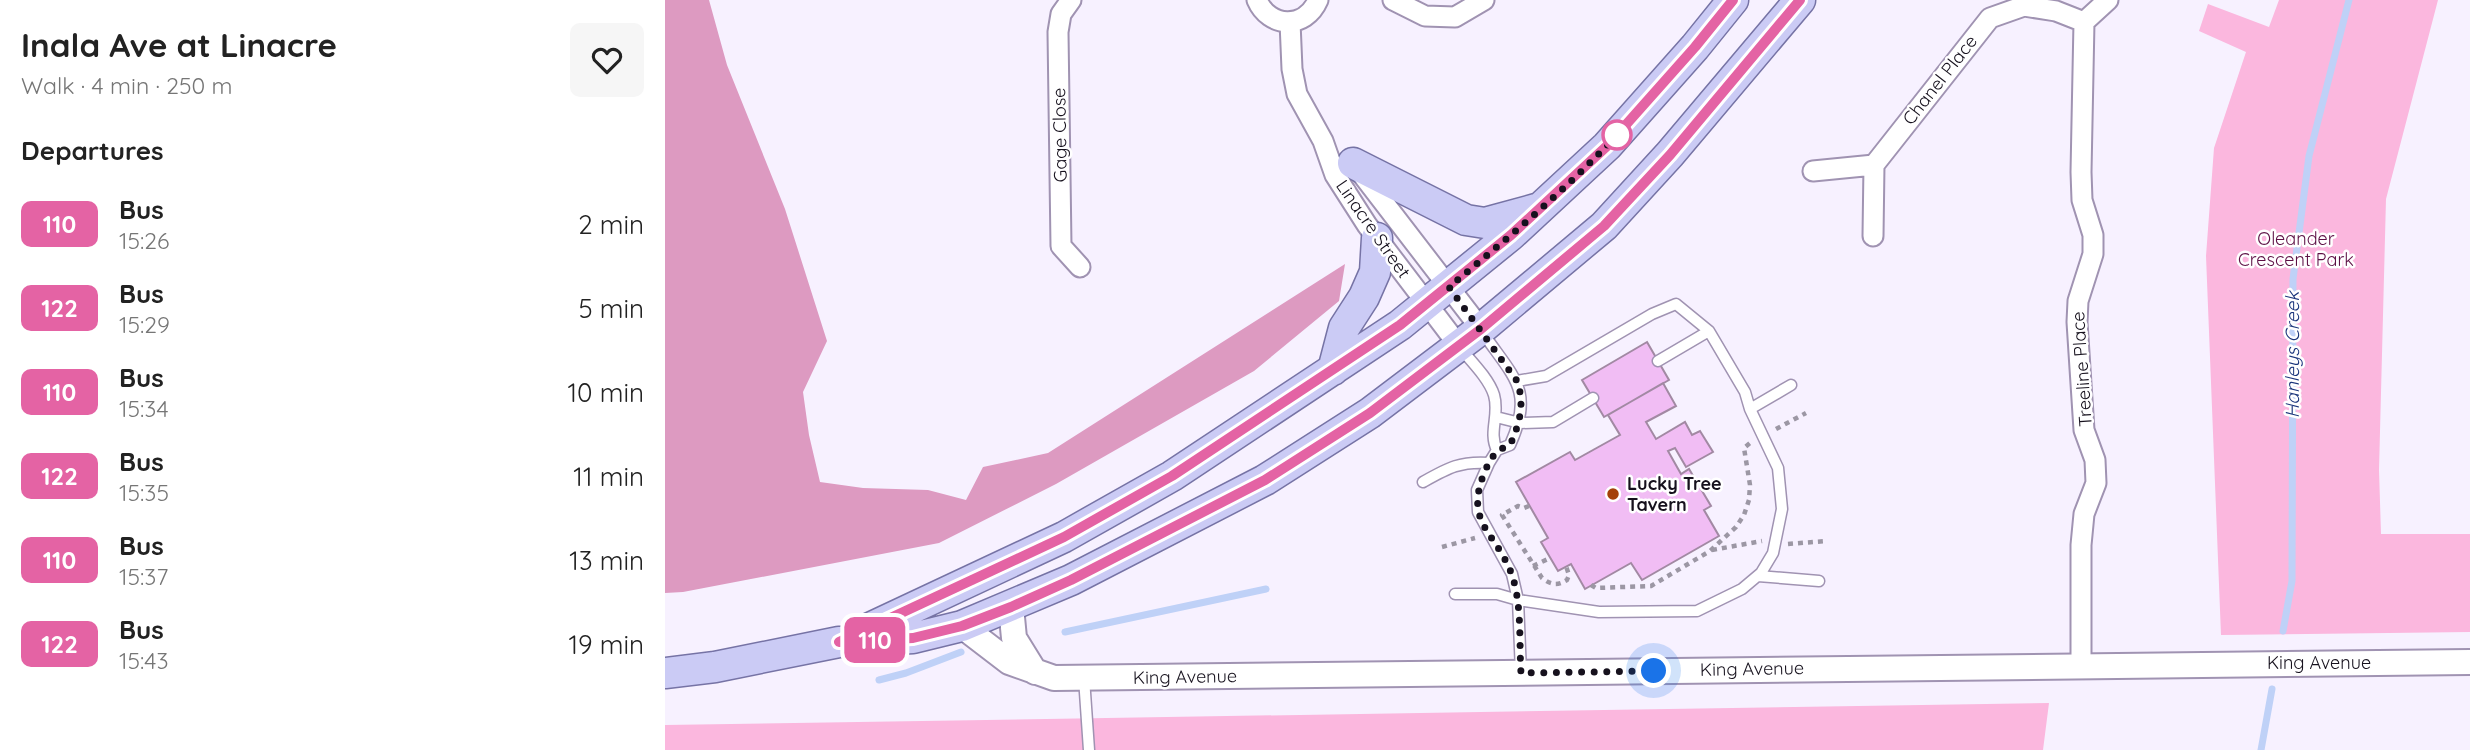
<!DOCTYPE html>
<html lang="en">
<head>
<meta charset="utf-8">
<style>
	:root { --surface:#fff; --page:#f6f6f6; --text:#222; --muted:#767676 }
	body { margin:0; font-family:Quicksand,sans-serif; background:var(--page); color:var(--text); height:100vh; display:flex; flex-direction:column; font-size:26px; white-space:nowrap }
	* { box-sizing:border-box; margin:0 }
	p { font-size:23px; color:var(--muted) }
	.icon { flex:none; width:38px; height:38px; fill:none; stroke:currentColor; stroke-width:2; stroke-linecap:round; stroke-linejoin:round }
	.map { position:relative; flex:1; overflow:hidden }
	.drawer { display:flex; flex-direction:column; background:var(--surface); width:665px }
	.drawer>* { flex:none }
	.badge { padding:0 14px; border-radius:10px; font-size:24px; line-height:46px }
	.you { position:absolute; width:35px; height:35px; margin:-18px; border:5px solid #fff; border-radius:50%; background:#1a73e8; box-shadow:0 0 0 10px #1a73e833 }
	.map>.badge { position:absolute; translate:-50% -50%; box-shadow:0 0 0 4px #fff }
	h2 { padding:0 21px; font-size:26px; line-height:63px }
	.round { display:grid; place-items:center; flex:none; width:74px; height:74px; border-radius:10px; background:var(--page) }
	.overview { display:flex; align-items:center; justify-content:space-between; height:119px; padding:0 21px }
	h1 { font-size:33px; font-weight:800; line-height:52px }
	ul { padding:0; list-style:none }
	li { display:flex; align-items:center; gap:21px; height:84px; padding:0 21px }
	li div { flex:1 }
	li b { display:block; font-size:26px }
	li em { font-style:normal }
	li .badge { min-width:77px; font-weight:700; text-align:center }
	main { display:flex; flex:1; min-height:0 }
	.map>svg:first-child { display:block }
	.green { fill:#fbb7de }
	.forest { fill:#dd9ac1 }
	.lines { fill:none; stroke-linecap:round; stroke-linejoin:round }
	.stream { stroke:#bfd1f7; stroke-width:7 }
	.building { fill:#f1bdf4; stroke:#a289a3; stroke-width:2 }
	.service-casing { stroke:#a093b2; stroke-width:13 }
	.minor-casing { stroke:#a093b2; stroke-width:23 }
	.tertiary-casing { stroke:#a093b2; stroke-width:28 }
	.primary-casing { stroke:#7673a5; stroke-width:33 }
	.path { stroke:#9c97a4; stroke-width:4.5; stroke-dasharray:5 5; stroke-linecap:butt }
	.service { stroke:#fff; stroke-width:10 }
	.minor { stroke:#fff; stroke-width:19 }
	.tertiary { stroke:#fff; stroke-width:24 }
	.primary { stroke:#cbcbf5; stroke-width:30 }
	.line-casing { stroke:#fff; stroke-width:16 }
	.line { stroke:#e463a4; stroke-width:10 }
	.walk { stroke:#16111d; stroke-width:7; stroke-dasharray:0 12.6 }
	.stop-dot { fill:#fff; stroke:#e463a4; stroke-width:3.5 }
	.poi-dot { fill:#a44008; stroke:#fff; stroke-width:2.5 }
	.labels { text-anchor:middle; stroke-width:5; stroke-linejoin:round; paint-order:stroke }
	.street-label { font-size:18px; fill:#16111d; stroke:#fff }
	.park-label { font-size:18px; fill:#5d0f45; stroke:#fff }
	.poi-label { font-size:18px; font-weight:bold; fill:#16111d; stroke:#fff; text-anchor:start }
	.water-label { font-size:19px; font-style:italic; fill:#1b357c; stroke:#fff }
</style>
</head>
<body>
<main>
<section class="drawer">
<div class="overview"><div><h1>Inala Ave at Linacre</h1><p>Walk · 4 min · 250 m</p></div><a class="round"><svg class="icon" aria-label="heart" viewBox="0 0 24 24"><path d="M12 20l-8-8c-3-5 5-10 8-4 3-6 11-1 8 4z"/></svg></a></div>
<h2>Departures</h2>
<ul>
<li><span class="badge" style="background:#e463a4;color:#fff">110</span><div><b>Bus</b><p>15:26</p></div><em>2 min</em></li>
<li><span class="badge" style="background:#e463a4;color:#fff">122</span><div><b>Bus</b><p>15:29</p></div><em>5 min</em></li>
<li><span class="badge" style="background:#e463a4;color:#fff">110</span><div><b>Bus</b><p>15:34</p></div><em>10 min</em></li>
<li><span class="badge" style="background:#e463a4;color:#fff">122</span><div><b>Bus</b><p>15:35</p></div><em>11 min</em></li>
<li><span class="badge" style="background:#e463a4;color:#fff">110</span><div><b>Bus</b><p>15:37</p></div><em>13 min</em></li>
<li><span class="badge" style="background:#e463a4;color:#fff">122</span><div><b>Bus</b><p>15:43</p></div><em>19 min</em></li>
</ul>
</section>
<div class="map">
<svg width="1805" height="750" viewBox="0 0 1805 750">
	<rect width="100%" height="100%" fill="#f7f1ff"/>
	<path class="green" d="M1614 0H1773L1721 199 1714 470 1716 534H1805V632L1556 635 1541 256 1549 148 1581 52 1534 31 1543 4 1604 27Z
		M1384 703 1378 750H0V725Z"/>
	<path class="forest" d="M0 0H44L62 65 120 209 162 341 138 392 144 435 155 482 198 488 263 490 301 500 318 467 383 453 680 264 674 301 589 371 391 484 274 543 18 592 0 593Z"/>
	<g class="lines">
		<path class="stream" d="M1618 631 1627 581 1628 279 1644 156 1684 0
			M400 632 601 589
			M214 680 241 673 296 652
			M1596 750 1607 689"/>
	</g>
	<path class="building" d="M982 342 1004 380 939 417 917 380Z
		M998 383 1011 406 981 422 991 439 1020 422 1027 435 1035 431 1048 452 1021 467 1010 448 1003 451 1016 474 1024 469 1046 506 1039 510 1054 536 977 580 966 563 920 589 906 564 893 571 876 542 883 538 851 482 905 452 910 460 955 435 943 415Z"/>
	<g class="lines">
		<g class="service-casing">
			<path id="service" d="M818 333C848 377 870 390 845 445L832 450 824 463 812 490 813 512 847 574 853 600 856 673
				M796 349C807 362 824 379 829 395 835 415 823 432 832 450
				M993 361 1044 331
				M1085 409 1126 385
				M831 417 855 423 888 422 928 398
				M758 482C783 468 795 461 824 463
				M1093 576 1154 581
				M790 594H832L853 600 934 612 1032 611 1077 589 1096 573 1108 553 1117 509 1113 468 1085 409 1080 392 1044 331 1011 304 987 314 881 376 852 381
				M419 678 424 750"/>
		</g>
		<g class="minor-casing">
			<path id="minor" d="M406 0 396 14 393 32 396 246 415 267
				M592 0C604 28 640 30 653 0
				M728 0 760 16 790 17 819 0
				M625 22 627 69 632 94 658 141 670 175 702 225 794 346
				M693 169 816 329
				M1148 171 1209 165
				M1208 236 1209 165 1325 18 1359 6 1391 11 1419 22
				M1416 665V545L1419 514 1431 483 1430 460 1419 430 1412 322 1413 301 1428 254V235L1417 200 1416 172 1419 22 1443 0"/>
		</g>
		<g class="tertiary-casing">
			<path id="tertiary" d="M346 607 349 638 370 672
				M297 626 344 662 389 678 1805 662"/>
		</g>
		<g class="primary-casing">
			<path id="primary" d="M688 163 801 220 820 223 871 209
				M668 370 679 328 699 297 710 272 712 238
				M190 635 399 537 507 476 735 325 846 235 942 146 1030 47 1068 0
				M0 673 50 667 174 642 248 638 297 626 406 580 600 480 705 413 816 329 939 226 1005 154 1135 0"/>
		</g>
		<path class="path" d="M1111 429 1141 413
			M864 506 859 508 853 506 837 515 877 578C886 585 892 586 902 580L904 575 901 566
			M1123 544 1161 541
			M777 547 810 538
			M1047 550 1097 541
			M868 566 885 558
			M926 585 931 588 986 586 1045 551 1071 527 1079 515 1084 500 1085 485 1079 448 1085 443"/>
		<use href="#service" class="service"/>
		<use href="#minor" class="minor"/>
		<use href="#tertiary" class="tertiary"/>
		<use href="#primary" class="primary"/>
	</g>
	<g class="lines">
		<g class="line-casing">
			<path id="line" d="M1068 0 1030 47 942 146 846 235 735 325 507 476 399 537 174 642 248 638 297 626 346 607 406 580 600 480 705 413 816 329 939 226 1005 155 1135 0"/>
		</g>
		<use href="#line" class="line"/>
		<path class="walk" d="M952 135 960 126C907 185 845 236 784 287L852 381C860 404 855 423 845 445 831 450 826 457 820 471 798 524 831 531 847 575 857 605 854 641 856 673L989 671"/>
	</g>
	<circle class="stop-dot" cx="952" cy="135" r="14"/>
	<circle class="poi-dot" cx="948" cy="494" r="7"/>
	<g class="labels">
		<g class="street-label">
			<text transform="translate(1275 80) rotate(-52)" y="6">Chanel Place</text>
			<text transform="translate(395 135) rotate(-91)" y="6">Gage Close</text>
			<text transform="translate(708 229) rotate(55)" y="6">Linacre Street</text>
			<text transform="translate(1417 369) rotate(-94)" y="6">Treeline Place</text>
			<text x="1654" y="669">King Avenue</text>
			<text transform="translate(1087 669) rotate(-1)" y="6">King Avenue</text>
			<text transform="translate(520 677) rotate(-1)" y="6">King Avenue</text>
		</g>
		<g class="park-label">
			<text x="1631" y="245">Oleander<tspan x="1631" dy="21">Crescent Park</tspan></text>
		</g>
		<g class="poi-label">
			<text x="962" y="490">Lucky Tree<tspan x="962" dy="21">Tavern</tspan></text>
		</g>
		<g class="water-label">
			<text transform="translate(1627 355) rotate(-90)" y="7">Hanleys Creek</text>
		</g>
	</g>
</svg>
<div class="you" style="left:989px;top:671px"></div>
<b class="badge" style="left:210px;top:640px;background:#e463a4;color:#fff">110</b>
</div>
</main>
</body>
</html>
